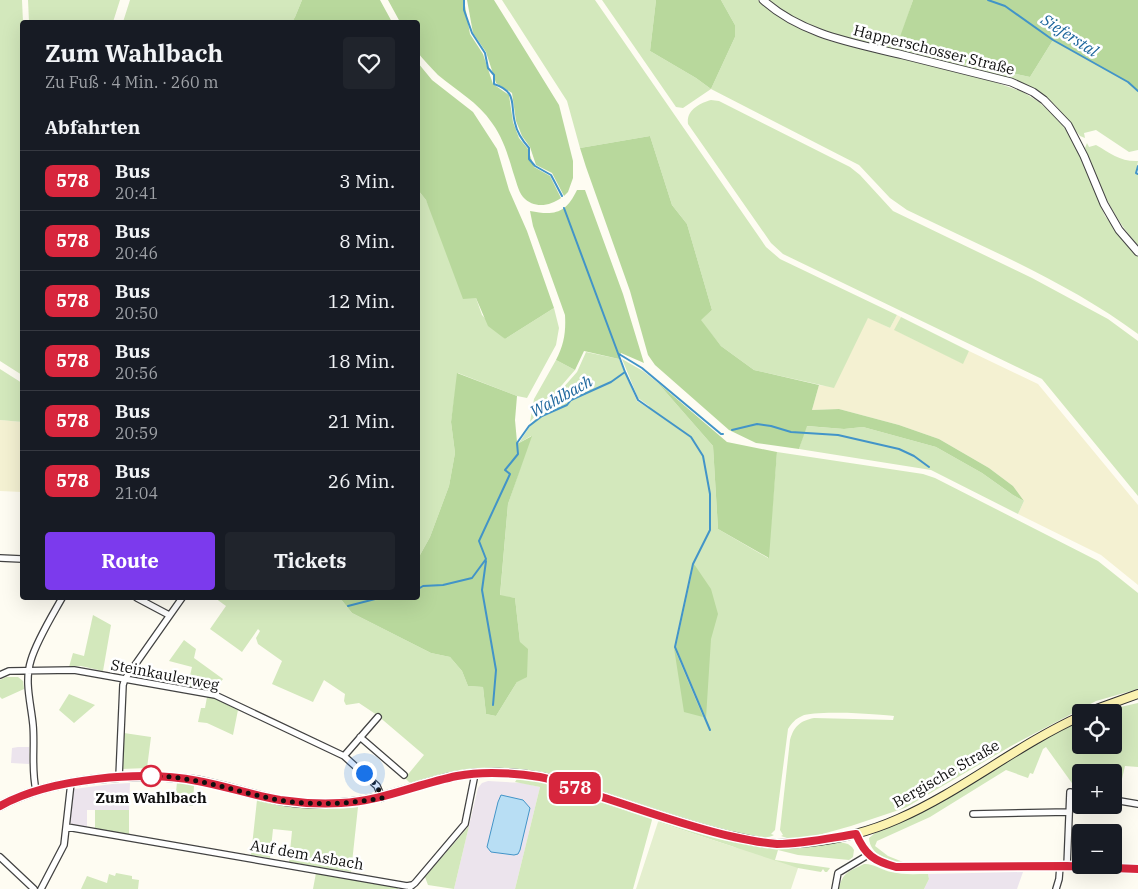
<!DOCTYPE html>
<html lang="de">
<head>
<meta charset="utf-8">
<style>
	:root { --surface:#171b24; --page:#20242c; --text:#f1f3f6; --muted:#9ea1a6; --line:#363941; --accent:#7c3aed }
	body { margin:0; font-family:"IBM Plex Serif",serif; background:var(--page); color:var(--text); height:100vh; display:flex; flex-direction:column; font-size:19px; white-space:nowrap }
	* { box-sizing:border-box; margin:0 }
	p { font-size:16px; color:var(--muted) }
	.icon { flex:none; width:28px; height:28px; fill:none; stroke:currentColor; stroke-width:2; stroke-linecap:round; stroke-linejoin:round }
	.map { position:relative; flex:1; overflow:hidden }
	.sheet { position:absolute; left:20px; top:20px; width:400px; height:580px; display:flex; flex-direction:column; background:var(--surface); border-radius:5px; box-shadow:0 5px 20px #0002 }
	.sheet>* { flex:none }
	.badge { padding:0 10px; border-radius:8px; font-size:18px; line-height:32px }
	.tools { position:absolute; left:1072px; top:704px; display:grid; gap:10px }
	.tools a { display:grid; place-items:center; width:50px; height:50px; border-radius:5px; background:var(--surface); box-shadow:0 5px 20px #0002; font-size:25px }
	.you { position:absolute; width:25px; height:25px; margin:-12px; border:4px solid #fff; border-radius:50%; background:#1a73e8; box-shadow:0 0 0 8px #1a73e833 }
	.map>.badge { position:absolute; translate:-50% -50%; box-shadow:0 0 0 2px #fff }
	h2 { padding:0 25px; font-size:19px; line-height:45px }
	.round { display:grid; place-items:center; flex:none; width:52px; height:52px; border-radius:5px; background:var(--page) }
	.head { display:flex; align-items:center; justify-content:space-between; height:85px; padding:0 25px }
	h1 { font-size:24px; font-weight:700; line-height:38px }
	.action { display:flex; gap:10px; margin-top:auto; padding:10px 25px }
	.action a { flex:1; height:58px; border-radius:5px; background:var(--accent); color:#fff; font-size:20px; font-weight:700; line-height:58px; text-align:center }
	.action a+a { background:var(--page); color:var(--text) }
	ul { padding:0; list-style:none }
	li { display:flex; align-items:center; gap:15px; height:60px; padding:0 25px; border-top:1px solid var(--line) }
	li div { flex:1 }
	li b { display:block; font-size:19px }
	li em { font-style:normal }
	li .badge { min-width:55px; font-weight:700; text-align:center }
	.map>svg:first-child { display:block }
	.industrial { fill:#ece4ed }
	.farmland { fill:#f4f1d2 }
	.green { fill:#d3e8bc }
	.forest { fill:#b8d89c }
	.pitch { fill:#e4efce }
	.water { fill:#b8def4; stroke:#4294c8 }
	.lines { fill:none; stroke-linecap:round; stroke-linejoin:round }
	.stream { stroke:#4294c8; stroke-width:2 }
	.minor-casing { stroke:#424242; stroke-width:8 }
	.tertiary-casing { stroke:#424242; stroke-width:9 }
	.secondary-casing { stroke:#313131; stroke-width:10 }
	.minor { stroke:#fff; stroke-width:5.5 }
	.tertiary { stroke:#fff; stroke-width:7 }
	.secondary { stroke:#fbf2b0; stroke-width:8 }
	.line-casing { stroke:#fff; stroke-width:11 }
	.line { stroke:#d7263d; stroke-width:8 }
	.walk { stroke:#0f0f0f; stroke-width:5; stroke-dasharray:0 9 }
	.stop-dot { fill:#fff; stroke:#d7263d; stroke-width:2.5 }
	.labels { text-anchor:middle; stroke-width:5; stroke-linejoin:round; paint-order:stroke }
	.street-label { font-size:15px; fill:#0f0f0f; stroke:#fff }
	.stop-label { font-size:15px; font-weight:bold; fill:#0f0f0f; stroke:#fff }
	.water-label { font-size:16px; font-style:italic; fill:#1d669c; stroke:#fff }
</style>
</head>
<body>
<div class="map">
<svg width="1138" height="889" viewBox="0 0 1138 889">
	<rect width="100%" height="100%" fill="#fefcf2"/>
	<path class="industrial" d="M18 747H29V764L11 763 12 748Z
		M488 781 523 783 540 787 515 889H454L478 788 482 783Z
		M130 783 129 810H87V828L72 825 70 822 74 789 112 784Z
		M1023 872 1017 889H924L929 879 928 874Z"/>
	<path class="farmland" d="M897 315 901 317 895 330 962 363 969 351 1038 384 1138 505V585L1101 555 1018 514 1024 501 1013 486 989 468 939 439 899 425 839 409 812 410 819 385 834 387 868 317 890 328Z
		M0 420 22 422V492L0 491Z"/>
	<path class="green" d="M0 0H22L23 22 22 375 0 361Z
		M28 0H120L113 22H29Z
		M130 0H302L295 17 292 22H123Z
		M502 0H595L766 247 780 259 897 315 890 328 868 318 834 388 754 370 721 346 700 320 712 310 687 224 672 205 650 136 580 148 567 101Z
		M602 0H656L650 51 696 78 711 89 735 37V25L721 0H758C779 20 803 31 830 41L986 79 1023 92 1039 102 1059 120 1073 140 1105 216 1138 257V334C1068 282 985 248 907 210L890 198 859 165 711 89 683 108 676 107Z
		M768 0H913L897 48 1030 77 1053 40 1128 82 1138 91V150L1129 152 1096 130 1084 133 1085 138 1080 136 1056 106 1044 96 1026 86 828 32 792 17Z
		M711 100 719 101 850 167 860 175 893 211 1032 278 1108 319 1138 341V496L1042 379 783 254 771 243 688 124C686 110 700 103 711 100Z
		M1087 143 1089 147 1096 145C1110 153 1121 162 1138 161L1136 173 1138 174V245C1111 216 1100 185 1085 148Z
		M418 190 426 200 476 298 482 315 505 339 554 308 559 328 556 345 527 398 517 396 458 373 451 422 455 453 449 486 430 537 420 555 418 556Z
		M901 317 969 351 963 364 894 330Z
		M586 352 619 359 637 401 648 408 649 406 638 398 622 359 643 371 657 382 713 446 718 529 768 558 777 452 923 474 935 478 1098 561 1138 593V689L1096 701 1011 746 905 808 851 826 808 838H787L781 836 783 835 780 830 790 740C794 726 800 721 814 718L893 720 894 716C878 714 814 710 802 716 795 719 792 723 788 729L775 830 771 834 774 835C752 850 592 788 560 778 548 775 535 772 523 771 484 766 447 772 411 784L405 778 424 755 377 715 359 703 346 705 344 701 345 694 324 680 313 702 272 684 282 661 258 644 256 638 260 631 258 629 242 652 210 629 226 606 215 598H340L352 613 431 653 450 657 462 671 468 686 483 687 486 714 496 716 517 682 520 642 515 598 500 596 508 504 531 436 519 443 532 423 577 372Z
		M556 360 575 370 530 422 534 399Z
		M0 369 22 383V422L0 420Z
		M806 426 844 429 863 427 936 447 982 473 1013 495 1024 501 1018 514 931 470 799 449Z
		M93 615 111 625 103 671 81 666 69 667 73 653 84 656Z
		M184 640 196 649 194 658 223 679C211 697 205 691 187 688L192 667 169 661Z
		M6 677H18L23 681 24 689 2 699 0 697V680Z
		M69 694 95 705 74 723 59 710Z
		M207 697 214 698 238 710 233 735 207 723 198 722 201 708H205Z
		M1138 703V767L1125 766 1118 796 1114 795V772H1081V788L1074 786 1046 747 1043 749 1033 774 1030 773 1028 778 1006 770 930 817 877 841 875 846 888 856 903 862 902 864C889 861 870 855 869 838L875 833 923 811 1039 741 1081 721V745H1114V712H1098Z
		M124 733 151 737 147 768 122 769Z
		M522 778 555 785 651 817 652 820 633 889H515L540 787 515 782 517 779Z
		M177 782 194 785 193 806 175 803Z
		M257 800C291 807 323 811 358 807L351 872 289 862 292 831 273 829 270 858 251 855Z
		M95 810H129V834L95 829Z
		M660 820 718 838 759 845 803 846 840 842 848 844 852 847 854 850 853 857 849 860 798 855 778 850 775 860 830 868 827 872H825L823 869 821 872 798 868 784 869 772 865 734 847 658 822Z
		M469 826 454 889 428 885 425 877Z
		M864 864C872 863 882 870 891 872 903 875 915 874 928 874L929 879 924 889H839C842 872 850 871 864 864Z
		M116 873 132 876V879L139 880 138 889H81L87 876 107 883 109 874 115 876Z
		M316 873 398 887V889H313Z"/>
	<path class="forest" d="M302 0H380L392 22H292L295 17Z
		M388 0H464L470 34 483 54 493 84 509 95 513 122 519 138 528 149 534 167 550 176 561 198C550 206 534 209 523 197 518 191 516 180 513 172 508 155 503 138 492 123 478 102 457 91 438 75 431 68 424 60 418 53V22H400Z
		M467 0H494L559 105 573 161V178L568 192 564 196 552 173 536 165 530 147 522 136 516 121 512 93 496 83 486 52 473 33Z
		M656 0H721L735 25V37L711 89 696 78 650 51Z
		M913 0H1138V91L1128 82 1053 40 1030 77 896 48Z
		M418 63 432 80 473 112 497 149 509 190 527 231 554 308 505 339 488 326 476 298 463 299 426 200 418 190Z
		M650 136 672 205 687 224 712 310 701 320 721 346 754 370 819 385 812 410 839 409 899 425 939 439 989 468 1013 486 1024 501 1013 495 982 473 936 447 863 427 844 429 807 426 799 449 756 443 729 430 655 365 648 355 630 291 586 167 580 148Z
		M577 190H585L623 294 644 363 621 353 619 359 584 351 575 370 556 360C564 345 566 332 565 315L533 226 530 211C555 216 566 213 577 190Z
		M457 373 517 396 515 420 517 442 519 443 532 436 508 504 500 595 515 598 520 642 528 649 527 677 517 682 496 716 486 714 483 687 468 686 462 671 450 657 431 653 352 613 340 598H418V556L420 555 430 537 449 486 455 453 451 422Z
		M657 382 727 442 777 452 769 558 718 529 713 446Z
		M694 564 711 589 718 614 711 639 706 718 676 647Z
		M674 648 703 717 684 712Z"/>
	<path class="pitch" d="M658 822 798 868 791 889H636Z"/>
	<path class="water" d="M501 795 523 800 530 808 520 850 518 854 514 855 491 852 487 847 498 802Z"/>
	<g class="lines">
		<path class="stream" d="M464 0V10L472 33 485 53 488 68 494 75V84C518 92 510 104 515 123 517 133 522 140 529 148V159L535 166 551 175 562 196
			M988 0 1005 6 1053 40 1128 82 1138 91
			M1138 166 1136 173 1138 174
			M619 354 642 368 721 434H723
			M625 372 638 400 691 437 703 456 710 494V530L693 564 675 647 710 730
			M732 430 757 424 771 426 791 432 838 435 899 449 914 456 929 467
			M486 561 482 590 496 670 493 705
			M418 589 423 586 443 585 472 578 486 559 479 541 510 474 505 470 518 454 517 443 529 426 542 416 567 405 571 400 611 382 625 372 564 208
			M348 606 379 598"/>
		<g class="minor-casing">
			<path id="minor" d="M0 558 22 559
				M137 598 169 615
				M0 675 9 671 74 670 215 695 344 756 377 786 382 798
				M360 737 404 775
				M344 756 378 717
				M119 777 123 685 125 679 182 598
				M36 790C31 769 35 747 33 725 31 703 24 682 31 660 37 640 52 616 62 598
				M1114 800 1138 804
				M973 814 1069 812
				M67 827 407 886 412 885
				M856 834C865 855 874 861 896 867L1067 866 1138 869
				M0 857 34 889
				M1067 866 1070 792 1081 794
				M410 887 415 883 465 824 475 774
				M41 889 64 845 71 783
				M835 889 838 873 868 855
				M1056 889 1059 879 1060 866"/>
		</g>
		<g class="tertiary-casing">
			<path id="tertiary" d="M763 0C802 35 854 43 903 55 939 64 975 73 1011 82L1033 92 1044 100 1068 125 1084 156 1104 204 1119 230 1138 252"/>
		</g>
		<g class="secondary-casing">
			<path id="secondary" d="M1088 712 1138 694
				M0 806C51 778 137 771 195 780 223 785 250 794 278 800 298 804 319 804 340 803 381 801 417 784 456 776 483 771 515 772 541 777 558 780 574 787 590 793 637 808 683 825 731 836 746 839 761 843 776 844 787 844 799 843 810 842 840 839 871 831 898 819 962 791 1017 745 1081 716"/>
		</g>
		<use href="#minor" class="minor"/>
		<use href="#tertiary" class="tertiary"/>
		<use href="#secondary" class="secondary"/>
	</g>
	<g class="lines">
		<g class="line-casing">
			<path id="line" d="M0 806C50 778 143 770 198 781 225 786 252 795 280 800 300 803 321 804 341 803 382 801 417 784 457 776 483 771 514 773 540 777 556 780 571 787 586 792 635 807 684 826 734 837 748 840 763 843 777 844 804 844 830 838 856 834 865 855 874 861 896 867L1067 866 1138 869"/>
		</g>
		<use href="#line" class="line"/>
		<path class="walk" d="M151 776C195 776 236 792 279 800 313 806 348 804 382 798L377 786 364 773"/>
	</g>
	<circle class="stop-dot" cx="151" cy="776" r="10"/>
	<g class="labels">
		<g class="street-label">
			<text transform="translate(934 50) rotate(14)" y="5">Happerschosser Straße</text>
			<text transform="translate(165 675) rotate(11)" y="5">Steinkaulerweg</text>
			<text transform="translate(946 774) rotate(-30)" y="5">Bergische Straße</text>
			<text transform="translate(307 855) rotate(10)" y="5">Auf dem Asbach</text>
		</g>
		<g class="stop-label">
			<text x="151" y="803">Zum Wahlbach</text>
		</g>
		<g class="water-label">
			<text transform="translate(1070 35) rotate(33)" y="6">Sieferstal</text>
			<text transform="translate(561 396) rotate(-29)" y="6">Wahlbach</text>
		</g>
	</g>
</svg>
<div class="tools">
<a><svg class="icon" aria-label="locate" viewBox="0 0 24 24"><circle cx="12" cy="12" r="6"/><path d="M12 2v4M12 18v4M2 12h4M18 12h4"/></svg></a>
<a>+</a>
<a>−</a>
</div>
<div class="you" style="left:364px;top:773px"></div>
<b class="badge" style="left:575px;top:788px;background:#d7263d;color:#fff">578</b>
<section class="sheet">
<div class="head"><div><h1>Zum Wahlbach</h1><p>Zu Fuß · 4 Min. · 260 m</p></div><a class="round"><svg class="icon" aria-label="heart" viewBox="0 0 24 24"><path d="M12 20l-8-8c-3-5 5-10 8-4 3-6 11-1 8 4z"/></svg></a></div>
<h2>Abfahrten</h2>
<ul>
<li><span class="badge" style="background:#d7263d;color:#fff">578</span><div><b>Bus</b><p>20:41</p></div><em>3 Min.</em></li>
<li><span class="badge" style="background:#d7263d;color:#fff">578</span><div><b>Bus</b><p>20:46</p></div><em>8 Min.</em></li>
<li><span class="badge" style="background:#d7263d;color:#fff">578</span><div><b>Bus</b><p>20:50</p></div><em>12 Min.</em></li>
<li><span class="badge" style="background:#d7263d;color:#fff">578</span><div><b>Bus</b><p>20:56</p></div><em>18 Min.</em></li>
<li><span class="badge" style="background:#d7263d;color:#fff">578</span><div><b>Bus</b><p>20:59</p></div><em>21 Min.</em></li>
<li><span class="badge" style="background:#d7263d;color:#fff">578</span><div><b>Bus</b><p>21:04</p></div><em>26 Min.</em></li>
</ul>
<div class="action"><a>Route</a><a>Tickets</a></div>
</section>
</div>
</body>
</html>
